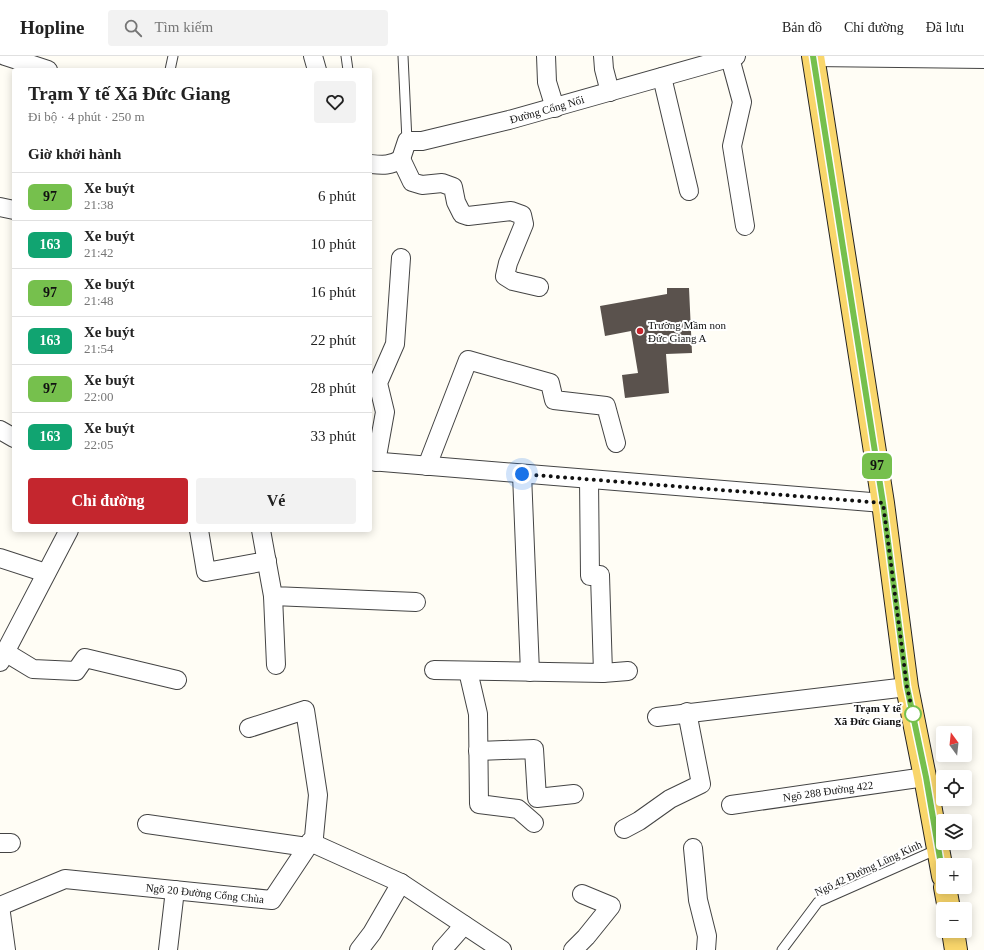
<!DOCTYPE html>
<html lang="vi">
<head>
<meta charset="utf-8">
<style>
	:root { --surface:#fff; --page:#f2f2f2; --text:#222; --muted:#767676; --line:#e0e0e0; --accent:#c4262e }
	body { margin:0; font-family:"Times New Roman",serif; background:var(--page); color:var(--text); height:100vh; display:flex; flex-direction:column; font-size:15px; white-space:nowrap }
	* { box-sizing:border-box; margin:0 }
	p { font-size:13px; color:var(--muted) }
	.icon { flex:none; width:22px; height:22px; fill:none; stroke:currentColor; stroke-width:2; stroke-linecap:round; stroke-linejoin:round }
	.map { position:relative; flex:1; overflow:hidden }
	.drawer { position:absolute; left:12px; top:12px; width:360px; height:464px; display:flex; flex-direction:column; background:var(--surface); border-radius:4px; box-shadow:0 2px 10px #0003 }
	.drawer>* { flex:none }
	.badge { padding:0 8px; border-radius:6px; font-size:14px; line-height:26px }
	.needle { width:26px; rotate:345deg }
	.buttons { position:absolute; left:936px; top:670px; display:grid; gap:8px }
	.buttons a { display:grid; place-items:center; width:36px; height:36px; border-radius:4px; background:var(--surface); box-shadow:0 2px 10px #0003; font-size:20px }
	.you { position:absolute; width:20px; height:20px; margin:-10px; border:3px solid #fff; border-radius:50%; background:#1a73e8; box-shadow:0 0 0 6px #1a73e833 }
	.map>.badge { position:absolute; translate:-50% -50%; box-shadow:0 0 0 2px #fff }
	h2 { padding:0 16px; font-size:15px; line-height:36px }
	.round { display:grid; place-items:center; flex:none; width:42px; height:42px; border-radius:4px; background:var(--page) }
	.head { display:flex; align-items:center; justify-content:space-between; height:68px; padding:0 16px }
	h1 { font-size:19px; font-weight:700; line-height:30px }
	.button { display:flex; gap:8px; margin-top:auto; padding:8px 16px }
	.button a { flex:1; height:46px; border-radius:4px; background:var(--accent); color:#fff; font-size:16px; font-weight:700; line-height:46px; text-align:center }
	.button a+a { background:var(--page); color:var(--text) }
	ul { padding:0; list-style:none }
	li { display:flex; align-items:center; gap:12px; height:48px; padding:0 16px; border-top:1px solid var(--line) }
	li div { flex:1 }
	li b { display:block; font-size:15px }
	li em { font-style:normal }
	li .badge { min-width:44px; font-weight:700; text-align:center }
	header { display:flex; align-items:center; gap:24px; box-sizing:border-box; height:56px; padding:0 20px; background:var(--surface); border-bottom:1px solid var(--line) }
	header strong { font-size:19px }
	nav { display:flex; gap:22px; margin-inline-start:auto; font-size:14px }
	.search { width:280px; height:36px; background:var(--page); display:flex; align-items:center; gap:10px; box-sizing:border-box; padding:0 14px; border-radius:4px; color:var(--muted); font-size:15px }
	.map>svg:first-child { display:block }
	.building { fill:#5a524d }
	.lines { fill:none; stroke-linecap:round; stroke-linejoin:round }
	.service-casing { stroke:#444; stroke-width:11 }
	.minor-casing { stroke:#444; stroke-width:20 }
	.primary-casing { stroke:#222; stroke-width:24 }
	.service { stroke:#fff; stroke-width:9 }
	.minor { stroke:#fff; stroke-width:18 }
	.primary { stroke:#f9d66b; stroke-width:22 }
	.line-casing { stroke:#fff; stroke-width:9 }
	.line { stroke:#76c04d; stroke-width:6 }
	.walk { stroke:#111; stroke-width:4; stroke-dasharray:0 7.2 }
	.poi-dot { fill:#c4262e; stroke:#fff; stroke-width:1.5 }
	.stop-dot { fill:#fff; stroke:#76c04d; stroke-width:2 }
	.labels { text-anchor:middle; stroke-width:4; stroke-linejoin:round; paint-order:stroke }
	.street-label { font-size:11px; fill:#111; stroke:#fff }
	.poi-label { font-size:11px; fill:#111; stroke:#fff; text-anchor:start }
	.stop-label { font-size:11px; font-weight:bold; fill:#111; stroke:#fff; text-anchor:end }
</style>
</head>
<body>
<header>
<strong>Hopline</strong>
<div class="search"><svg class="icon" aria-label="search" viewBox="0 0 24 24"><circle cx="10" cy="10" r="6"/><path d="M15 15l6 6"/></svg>Tìm kiếm</div>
<nav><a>Bản đồ</a><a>Chỉ đường</a><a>Đã lưu</a></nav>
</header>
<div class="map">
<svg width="984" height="894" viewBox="0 0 984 894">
	<rect width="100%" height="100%" fill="#fffdf5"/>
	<path class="building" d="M667 232H689L692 297 666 298 669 337 625 342 622 319 638 317 631 275 605 280 600 250 667 238Z"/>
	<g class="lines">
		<g class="service-casing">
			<path id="service" d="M346 0 348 14
				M403 0 407 85
				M170 14 173 0
				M782 894 818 846 938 793"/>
		</g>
		<g class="minor-casing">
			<g id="minor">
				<path d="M5 0 48 14"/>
				<path d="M313 0 317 14"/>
				<path d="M546 0 547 26 555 52"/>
				<path d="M603 0 604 13 610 36"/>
				<path d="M813 1 984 3"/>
				<path d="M730 2 742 46 732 90 745 170"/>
				<path d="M662 21 689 135"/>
				<path d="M401 103 412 126 422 129 442 127 453 131 456 146 462 158 468 160 511 155 522 159 524 168 508 207 505 220 513 225 539 231"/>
				<path id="s1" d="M370 108C382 109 391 110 401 103L407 85H422L509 64 736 0"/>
				<path d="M0 151 14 154"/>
				<path d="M0 374 14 382"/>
				<path d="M370 405 883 447"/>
				<path d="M376 406 385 356 378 327 395 288 401 202"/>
				<path d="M427 410 468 304 550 327 554 344 606 350 616 387"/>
				<path d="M522 418 530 616"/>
				<path d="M589 423 590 520 600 519 603 617"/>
				<path d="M199 474 206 516 267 505"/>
				<path d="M261 474 273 540 416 546"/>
				<path d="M0 502 46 517"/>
				<path d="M273 540 276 609"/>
				<path d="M5 596 33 613 76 615 85 602 177 624"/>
				<path d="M0 606 69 474"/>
				<path d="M434 614 603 617 628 615"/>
				<path d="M468 615 478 658 479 748 518 753 534 767"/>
				<path d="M657 661 907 631"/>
				<path d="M478 695 534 693 537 742 574 738"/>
				<path id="s2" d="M731 749 925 721"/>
				<path d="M147 768 307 791"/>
				<path d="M624 773 639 765 670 743 701 728 687 656"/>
				<path d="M310 786 401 827 502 894"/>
				<path d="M0 787H11"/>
				<path d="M693 792 698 844 707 880 706 894"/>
				<path id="s3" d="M0 850 65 823 272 844 314 781 318 739 305 654 249 672"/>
				<path d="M0 850 6 894"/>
				<path d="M168 894 175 834"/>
				<path d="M359 894 372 877 401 827"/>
				<path d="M442 894 464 869"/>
				<path d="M573 894 586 881 611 850 582 838"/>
			</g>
		</g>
		<g class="primary-casing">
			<path id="primary" d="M813 0 883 447 907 631 925 721 943 820
				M945 831 949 853
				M953 875 956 894"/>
		</g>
		<use href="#service" class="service"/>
		<use href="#minor" class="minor"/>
		<use href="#primary" class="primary"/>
	</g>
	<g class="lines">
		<g class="line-casing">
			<path id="line" d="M813 0 883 447 907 631 926 721 943 820"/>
		</g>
		<use href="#line" class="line"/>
		<path class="walk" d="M522 418 883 447 907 631 913 658"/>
	</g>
	<circle class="poi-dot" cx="640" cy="275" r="4"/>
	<circle class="stop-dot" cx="913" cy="658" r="8"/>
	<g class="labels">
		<g class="street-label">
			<text dy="4" stroke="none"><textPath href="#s1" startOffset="195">Đường Cổng Nổi</textPath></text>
			<text dy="4" stroke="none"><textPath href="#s2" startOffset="98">Ngõ 288 Đường 422</textPath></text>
			<text transform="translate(868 812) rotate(-25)" y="4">Ngõ 42 Đường Lũng Kinh</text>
			<text dy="4" stroke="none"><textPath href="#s3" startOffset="211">Ngõ 20 Đường Cổng Chùa</textPath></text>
		</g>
		<g class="poi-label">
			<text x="648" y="273">Trường Mầm non<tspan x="648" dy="13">Đức Giang A</tspan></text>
		</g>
		<g class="stop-label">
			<text x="901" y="656">Trạm Y tế<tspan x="901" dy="13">Xã Đức Giang</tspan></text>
		</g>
	</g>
</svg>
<div class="buttons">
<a><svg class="needle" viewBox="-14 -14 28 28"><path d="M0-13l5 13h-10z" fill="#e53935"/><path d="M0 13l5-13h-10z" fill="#767676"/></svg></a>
<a><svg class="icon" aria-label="locate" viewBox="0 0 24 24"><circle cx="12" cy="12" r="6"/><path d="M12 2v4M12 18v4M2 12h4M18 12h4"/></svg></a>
<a><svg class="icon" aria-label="layers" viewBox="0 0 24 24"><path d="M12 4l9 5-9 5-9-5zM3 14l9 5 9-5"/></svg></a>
<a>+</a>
<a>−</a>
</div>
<div class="you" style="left:522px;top:418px"></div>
<b class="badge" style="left:877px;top:410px;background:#76c04d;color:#111">97</b>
<section class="drawer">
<div class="head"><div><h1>Trạm Y tế Xã Đức Giang</h1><p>Đi bộ · 4 phút · 250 m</p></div><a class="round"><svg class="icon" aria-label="heart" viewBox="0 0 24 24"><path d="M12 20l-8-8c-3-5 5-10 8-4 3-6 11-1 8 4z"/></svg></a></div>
<h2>Giờ khởi hành</h2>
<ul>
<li><span class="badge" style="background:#76c04d;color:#111">97</span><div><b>Xe buýt</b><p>21:38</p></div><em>6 phút</em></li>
<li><span class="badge" style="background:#11a471;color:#fff">163</span><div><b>Xe buýt</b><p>21:42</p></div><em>10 phút</em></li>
<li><span class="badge" style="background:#76c04d;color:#111">97</span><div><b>Xe buýt</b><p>21:48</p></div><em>16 phút</em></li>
<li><span class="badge" style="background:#11a471;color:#fff">163</span><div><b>Xe buýt</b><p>21:54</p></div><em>22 phút</em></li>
<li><span class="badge" style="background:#76c04d;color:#111">97</span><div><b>Xe buýt</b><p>22:00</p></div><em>28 phút</em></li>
<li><span class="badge" style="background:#11a471;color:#fff">163</span><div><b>Xe buýt</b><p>22:05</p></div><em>33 phút</em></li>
</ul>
<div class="button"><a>Chỉ đường</a><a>Vé</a></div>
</section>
</div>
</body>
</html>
